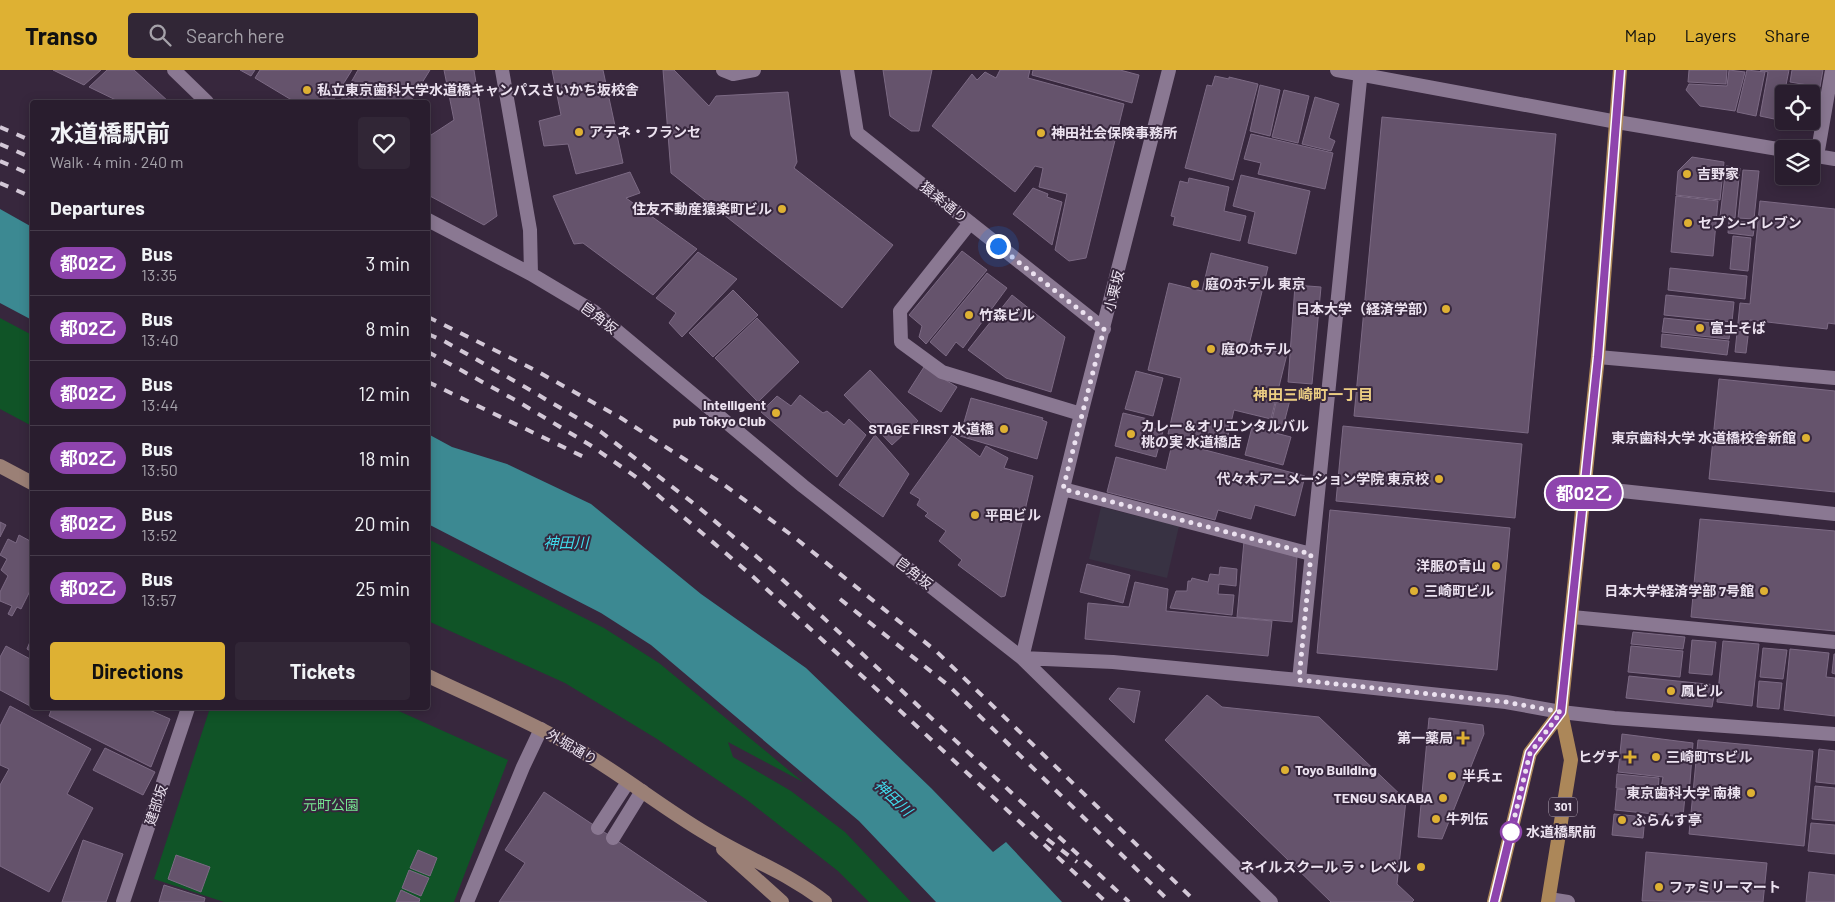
<!DOCTYPE html>
<html lang="en">
<head>
<meta charset="utf-8">
<style>
	:root { --surface:#291d2e; --page:#312636; --text:#f1f3f6; --muted:#a5a2aa; --line:#453b4a; --accent:#deb133 }
	body { margin:0; font-family:Barlow,"Noto Sans JP",sans-serif; background:var(--page); color:var(--text); height:100vh; display:flex; flex-direction:column; font-size:19px; white-space:nowrap }
	* { box-sizing:border-box; margin:0 }
	p { font-size:16px; color:var(--muted) }
	.icon { flex:none; width:28px; height:28px; fill:none; stroke:currentColor; stroke-width:2; stroke-linecap:round; stroke-linejoin:round }
	.map { position:relative; flex:1; overflow:hidden }
	.panel { position:absolute; left:30px; top:30px; width:400px; height:610px; display:flex; flex-direction:column; background:var(--surface); border-radius:5px; box-shadow:0 2px 12px #0003,0 0 0 1px var(--line) }
	.panel>* { flex:none }
	.badge { padding:0 10px; border-radius:16px; font-size:18px; line-height:32px }
	.controls { position:absolute; left:1775px; top:15px; display:grid; gap:10px }
	.controls a { display:grid; place-items:center; width:45px; height:45px; border-radius:5px; background:var(--surface); box-shadow:0 2px 12px #0003,0 0 0 1px var(--line); font-size:25px }
	.you { position:absolute; width:25px; height:25px; margin:-12px; border:4px solid #fff; border-radius:50%; background:#1a73e8; box-shadow:0 0 0 8px #1a73e833 }
	.map>.badge { position:absolute; translate:-50% -50%; box-shadow:0 0 0 2px #fff }
	h2 { padding:0 20px; font-size:19px; line-height:45px }
	.round { display:grid; place-items:center; flex:none; width:52px; height:52px; border-radius:5px; background:var(--page) }
	.head { display:flex; align-items:center; justify-content:space-between; height:85px; padding:0 20px }
	h1 { font-size:24px; font-weight:700; line-height:38px }
	.action { display:flex; gap:10px; margin-top:auto; padding:10px 20px }
	.action a { flex:1; height:58px; border-radius:5px; background:var(--accent); color:#111; font-size:20px; font-weight:700; line-height:58px; text-align:center }
	.action a+a { background:var(--page); color:var(--text) }
	ul { padding:0; list-style:none }
	li { display:flex; align-items:center; gap:15px; height:65px; padding:0 20px; border-top:1px solid var(--line) }
	li div { flex:1 }
	li b { display:block; font-size:19px }
	li em { font-style:normal }
	li .badge { min-width:55px; font-weight:700; text-align:center }
	header { display:flex; align-items:center; gap:30px; box-sizing:border-box; height:70px; padding:0 25px; background:var(--accent); color:#111 }
	header strong { font-size:24px }
	nav { display:flex; gap:28px; margin-inline-start:auto; font-size:18px }
	.search { width:350px; height:45px; background:var(--page); display:flex; align-items:center; gap:12px; box-sizing:border-box; padding:0 18px; border-radius:5px; color:var(--muted); font-size:19px }
	.map>svg:first-child { display:block }
	.commercial { fill:#383243 }
	.green { fill:#105427 }
	.water { fill:#3c8992 }
	.building { fill:#65536c; stroke:#7c6a84 }
	.lines { fill:none; stroke-linecap:round; stroke-linejoin:round }
	.service { stroke:#8a7892; stroke-width:14 }
	.pedestrian { stroke:#8a7892; stroke-width:14 }
	.minor { stroke:#8a7892; stroke-width:14 }
	.secondary { stroke:#9b8076; stroke-width:14 }
	.primary { stroke:#ac8759; stroke-width:14 }
	.rail { stroke:#d3c8d7; stroke-width:4; stroke-dasharray:9 9; stroke-linecap:butt }
	.line-casing { stroke:#fff; stroke-width:11 }
	.line { stroke:#8e44ad; stroke-width:8 }
	.walk { stroke:#ece2f0; stroke-width:5; stroke-dasharray:0 9 }
	.poi-dot { fill:#deb133; stroke:#37273d; stroke-width:2 }
	.stop-dot { fill:#fff; stroke:#8e44ad; stroke-width:2.5 }
	.labels { text-anchor:middle; stroke-width:4; stroke-linejoin:round; paint-order:stroke }
	.shield { fill:#37273d; stroke:#b6aaba; stroke-width:1 }
	.shield-label { font-size:12px; font-weight:bold; fill:#ece2f0 }
	.poi-label { font-size:14px; font-weight:bold; fill:#ece2f0; stroke:#37273d; text-anchor:start }
	.street-label { font-size:14px; fill:#ece2f0; stroke:#37273d }
	.park-label { font-size:14px; fill:#76e691; stroke:#37273d }
	.stop-label { font-size:14px; font-weight:bold; fill:#ece2f0; stroke:#37273d; text-anchor:start }
	.neighbourhood-label { font-size:15px; font-weight:bold; fill:#ecce83; stroke:#37273d }
	.water-label { font-size:15px; font-style:italic; fill:#3fdbeb; stroke:#37273d }
</style>
</head>
<body>
<header>
<strong>Transo</strong>
<div class="search"><svg class="icon" aria-label="search" viewBox="0 0 24 24"><circle cx="10" cy="10" r="6"/><path d="M15 15l6 6"/></svg>Search here</div>
<nav><a>Map</a><a>Layers</a><a>Share</a></nav>
</header>
<div class="map">
<svg width="1835" height="832" viewBox="0 0 1835 832">
	<rect width="100%" height="100%" fill="#37273d"/>
	<path class="commercial" d="M1101 437 1179 456 1167 508 1089 489Z"/>
	<path class="green" d="M0 248 32 265V356L0 339Z
		M428 469 604 558 659 593 803 712 728 672 733 687 791 721 845 762 911 832H869L838 801 747 730 657 669 565 613 428 551Z
		M210 638H274L284 641 286 638H392L508 690 454 832H224L154 809Z"/>
	<path class="water" d="M0 139 32 157V250L0 233Z
		M428 364 452 377 507 394 591 434 701 524 806 598 931 718 993 782 1006 772 1062 832H936L859 751 651 575 601 543 428 454Z"/>
	<path class="building" d="M53 0H101L84 15Z
		M107 0H134L169 32H120L89 17Z
		M240 0H255L251 6Z
		M260 0H352L332 32H295L255 8Z
		M358 0H430L410 32H340Z
		M444 0H474L497 146 484 155 428 125V67L454 50Z
		M552 0H603L623 93 576 104 568 74 544 76 539 51 561 45Z
		M663 0H674L709 36 716 26 788 22 797 92 794 98 893 175 842 238 671 103Z
		M883 0H932L919 61H911L890 46Z
		M1000 0H1030L1028 8 1124 34 1086 188 1069 191 1055 180 1067 124 1039 117 1043 98 1035 96 1015 122 932 56 972 4 977 10 985 2 996 8Z
		M1033 0H1120L1139 5 1132 33 1032 5Z
		M1689 0H1727L1726 14 1688 12Z
		M1729 0 1745 2 1735 41 1700 36 1686 20 1689 14 1727 16Z
		M1747 0 1765 2 1756 46 1737 42Z
		M1760 0H1789L1779 50 1760 46 1768 2Z
		M1792 0H1823L1820 17 1790 12Z
		M1215 6 1229 9V7L1258 14 1233 110 1185 98 1207 15 1212 16Z
		M1260 15 1280 20 1270 66 1250 61Z
		M1789 15 1819 21 1811 58 1782 52 1784 45V51H1811V24H1788Z
		M1284 20 1309 26 1298 73 1272 67Z
		M1315 27 1339 34 1329 68 1335 71 1331 81 1302 74Z
		M1382 47 1556 64 1528 363 1354 346Z
		M1251 64 1333 83 1325 119 1258 104 1261 93 1244 89Z
		M1692 87 1724 92 1720 130 1676 125 1678 101Z
		M1726 96 1740 98 1735 148 1720 147Z
		M1743 100 1759 101 1754 149 1738 148Z
		M630 102 640 123 626 128 697 179 653 225 583 173 574 174 553 126Z
		M1241 105 1310 121 1296 184 1248 173 1255 142 1233 136Z
		M1189 108 1229 117 1224 141 1246 146 1240 171 1173 155 1175 147 1171 146 1180 111 1188 113Z
		M1033 118 1048 124 1047 127 1062 132 1052 175 1013 144Z
		M1676 126 1718 131 1713 186 1671 182Z
		M1760 131 1835 139V254L1828 253 1827 259 1750 250 1746 283 1735 282 1740 233 1750 234Z
		M1729 150 1755 153 1753 166 1728 163Z
		M1733 166 1751 168 1748 201 1730 199Z
		M962 181 987 200 926 274 919 267 922 256 909 245Z
		M698 182 737 209 682 267 669 253 676 243 656 228Z
		M1211 183 1268 197 1249 275 1287 284 1271 349 1234 340 1225 378 1168 364 1181 308 1148 300 1169 213 1202 221Z
		M1670 198 1747 206 1745 229 1668 220Z
		M987 203 1007 218 963 278 956 272 946 286 930 272Z
		M1295 215 1321 217 1312 314 1288 312Z
		M733 220 758 245 713 287 689 263Z
		M1012 225 1065 267 1051 322 1006 308 968 280Z
		M1666 225 1734 232 1732 252 1664 245Z
		M757 248 799 292 758 332 715 288Z
		M1664 248 1731 255 1729 269 1662 262Z
		M1662 264 1729 271 1727 285 1661 277Z
		M924 297 957 317 941 342 908 322Z
		M870 300 918 351 892 375 844 325Z
		M1136 301 1163 308 1153 346 1125 339Z
		M1719 309 1835 321V422L1709 409Z
		M1278 324 1291 326 1283 357 1271 354Z
		M800 325 823 343 827 341 844 355 849 349 866 365 837 407 761 342 777 326 791 336Z
		M971 328 1043 348 1042 350 1047 352 1037 389 960 366Z
		M1123 343 1148 349 1146 356 1163 361 1156 387 1115 376Z
		M1343 356 1522 374 1515 448 1336 431Z
		M1252 357 1291 367 1283 395 1245 385Z
		M875 365 909 404 883 447 839 415Z
		M952 365 980 387 986 376 1008 388 1004 398 1033 406 1005 526 1001 527 958 495 962 490 939 471 946 461 925 446 928 443 917 435 920 429 910 423Z
		M1172 374 1181 376 1182 374 1305 406 1295 446 1255 435 1251 449 1218 440 1215 450 1107 422 1116 387 1166 400Z
		M1330 440 1510 458 1497 600 1317 583Z
		M1700 449 1835 461V561L1691 547Z
		M0 452 6 455 0 467Z
		M19 465 32 472V517L21 539 17 537 12 546 8 544 12 536 0 531V522L8 506 1 500 7 489 0 485 8 469 16 473Z
		M1244 471 1297 487 1292 552 1237 547Z
		M1087 494 1130 505 1123 533 1080 522Z
		M1220 497 1237 499 1236 516 1219 514 1218 524 1234 525 1232 545 1170 538 1176 521H1187L1188 511H1191L1192 508 1208 512 1210 504 1219 505Z
		M1135 512 1168 519 1166 541 1272 551 1268 586 1085 569 1088 533 1129 537Z
		M1633 562 1685 567 1683 579 1631 574Z
		M32 567V582L27 579Z
		M1692 570 1716 572 1712 605 1689 603Z
		M1723 571 1759 574 1752 636 1717 632Z
		M6 576 32 590V637L0 620V587Z
		M1631 576 1683 581 1680 607 1628 602Z
		M1763 578 1787 580 1783 609 1760 607Z
		M1790 579 1829 583 1826 607 1835 608V646L1784 640Z
		M1834 584H1835V604L1832 603Z
		M1629 606 1716 615 1712 637 1626 628Z
		M1759 611 1782 613 1779 639 1757 637Z
		M1118 618 1140 621 1134 653 1109 629Z
		M1207 625 1222 637 1319 647 1406 730 1397 814 1414 830 1412 832H1331L1165 670Z
		M10 636 91 679 67 724 93 738 49 822 0 796V715L9 699 0 695V656Z
		M52 638H145L170 649 151 697 49 646Z
		M1429 648 1483 655 1484 664 1442 769 1418 767Z
		M1622 664 1693 673 1689 726 1660 723 1663 707 1618 702Z
		M1698 670 1813 681 1804 776 1689 764Z
		M105 678 155 702 143 725 93 700Z
		M1819 679 1835 681V714L1816 712Z
		M1617 704 1659 708 1658 722 1616 718Z
		M1815 716 1835 718V751L1812 749Z
		M1617 719 1685 726 1683 747 1615 740Z
		M544 722 613 768 707 832H499L525 793 505 780Z
		M1614 744 1645 747 1643 768 1612 765Z
		M1811 753 1835 755V784L1808 781Z
		M83 770 123 784 106 832H62Z
		M418 780 437 788 430 806 410 798Z
		M1646 782 1767 793 1763 832 1642 831Z
		M176 785 210 797 201 822 168 809Z
		M409 800 429 808 421 826 402 818Z
		M1809 802 1835 805V832H1806Z
		M164 815 205 828 204 832H159Z
		M401 820 420 829 419 832H396Z"/>
	<g class="lines">
		<path class="service" d="M970 153 900 241 901 272 942 302 1081 344
			M1598 287 1835 308
			M1572 547 1835 572
			M598 758 628 712
			M613 768 642 721
			M1549 829 1568 832"/>
		<path class="pedestrian" d="M723 0 733 4 754 0"/>
		<path class="minor" d="M174 0 207 32
			M502 0 530 160 531 204
			M847 0 857 63 1104 259
			M1169 0 1081 344 1022 588 1113 592 1299 610 1506 632 1561 642 1614 648 1835 664
			M1337 0 1617 52 1784 80
			M1811 85 1835 89
			M1817 86 1832 0
			M428 150 531 204 593 241 803 416 1022 588 1271 832
			M1585 417 1835 444
			M1063 419 1311 484
			M1299 610 1361 0
			M123 832 188 638
			M467 832 523 697 541 659"/>
		<path class="secondary" d="M0 396 32 413
			M428 606C476 629 527 650 574 677 620 703 661 737 707 764 745 788 789 803 825 832
			M723 779 782 832"/>
		<path class="primary" d="M1494 832 1530 683 1561 642
			M1548 832 1571 690 1561 642 1598 287 1620 0"/>
		<path class="rail" d="M0 57 32 71
			M0 74 32 88
			M0 91 32 105
			M0 113 32 127
			M428 247 533 299 621 348 723 414 794 467 936 581 1196 832
			M428 264 444 271 525 317 601 362 697 436 770 498 1129 832
			M428 282 517 331 590 375 639 409 750 504 895 636 1106 832
			M428 312 584 387
			M840 529 948 615 1170 832
			M1047 769 1077 792"/>
	</g>
	<g class="lines">
		<g class="line-casing">
			<path id="line" d="M1494 832 1530 683 1561 642 1598 287 1620 0"/>
		</g>
		<use href="#line" class="line"/>
		<path class="walk" d="M998 176 1104 259 1063 419 1311 484 1299 610 1506 632 1561 642 1530 683 1511 762"/>
	</g>
	<g class="poi-dot">
		<circle cx="307" cy="20" r="5"/>
		<circle cx="579" cy="62" r="5"/>
		<circle cx="1041" cy="63" r="5"/>
		<circle cx="1687" cy="104" r="5"/>
		<circle cx="782" cy="139" r="5"/>
		<circle cx="1688" cy="153" r="5"/>
		<circle cx="1195" cy="214" r="5"/>
		<circle cx="1446" cy="239" r="5"/>
		<circle cx="969" cy="245" r="5"/>
		<circle cx="1700" cy="258" r="5"/>
		<circle cx="1211" cy="279" r="5"/>
		<circle cx="776" cy="343" r="5"/>
		<circle cx="1004" cy="359" r="5"/>
		<circle cx="1131" cy="364" r="5"/>
		<circle cx="1806" cy="368" r="5"/>
		<circle cx="1439" cy="409" r="5"/>
		<circle cx="975" cy="445" r="5"/>
		<circle cx="1496" cy="496" r="5"/>
		<circle cx="1414" cy="521" r="5"/>
		<circle cx="1764" cy="521" r="5"/>
		<circle cx="1671" cy="621" r="5"/>
		<path d="M1460.5 660.5h5v5h5v5h-5v5h-5v-5h-5v-5h5z"/>
		<path d="M1627.5 679.5h5v5h5v5h-5v5h-5v-5h-5v-5h5z"/>
		<circle cx="1656" cy="687" r="5"/>
		<circle cx="1285" cy="700" r="5"/>
		<circle cx="1452" cy="706" r="5"/>
		<circle cx="1751" cy="723" r="5"/>
		<circle cx="1443" cy="728" r="5"/>
		<circle cx="1436" cy="749" r="5"/>
		<circle cx="1622" cy="750" r="5"/>
		<circle cx="1421" cy="797" r="5"/>
		<circle cx="1659" cy="817" r="5"/>
	</g>
	<circle class="stop-dot" cx="1511" cy="762" r="10"/>
	<g class="labels">
		<rect class="shield" x="1549" y="727.5" width="28" height="19" rx="4"/>
		<g class="shield-label">
			<text x="1563" y="741">301</text>
		</g>
		<g class="poi-label">
			<text x="317" y="25">私立東京歯科大学水道橋キャンパスさいかち坂校舎</text>
			<text x="589" y="67">アテネ・フランセ</text>
			<text x="1051" y="68">神田社会保険事務所</text>
			<text x="1697" y="109">吉野家</text>
			<text x="772" y="144" text-anchor="end">住友不動産猿楽町ビル</text>
			<text x="1698" y="158">セブン-イレブン</text>
			<text x="1205" y="219">庭のホテル 東京</text>
			<text x="1436" y="244" text-anchor="end">日本大学（経済学部）</text>
			<text x="979" y="250">竹森ビル</text>
			<text x="1710" y="263">富士そば</text>
			<text x="1221" y="284">庭のホテル</text>
			<text x="766" y="340" text-anchor="end">Intelligent<tspan x="766" dy="16">pub Tokyo Club</tspan></text>
			<text x="1141" y="361">カレー＆オリエンタルバル<tspan x="1141" dy="16">桃の実 水道橋店</tspan></text>
			<text x="994" y="364" text-anchor="end">STAGE FIRST 水道橋</text>
			<text x="1796" y="373" text-anchor="end">東京歯科大学 水道橋校舎新館</text>
			<text x="1429" y="414" text-anchor="end">代々木アニメーション学院 東京校</text>
			<text x="985" y="450">平田ビル</text>
			<text x="1486" y="501" text-anchor="end">洋服の青山</text>
			<text x="1424" y="526">三崎町ビル</text>
			<text x="1754" y="526" text-anchor="end">日本大学経済学部 7号館</text>
			<text x="1681" y="626">鳳ビル</text>
			<text x="1453" y="673" text-anchor="end">第一薬局</text>
			<text x="1620" y="692" text-anchor="end">ヒグチ</text>
			<text x="1666" y="692">三崎町TSビル</text>
			<text x="1295" y="705">Toyo Building</text>
			<text x="1462" y="711">半兵ェ</text>
			<text x="1741" y="728" text-anchor="end">東京歯科大学 南棟</text>
			<text x="1433" y="733" text-anchor="end">TENGU SAKABA</text>
			<text x="1446" y="754">牛列伝</text>
			<text x="1632" y="755">ふらんす亭</text>
			<text x="1411" y="802" text-anchor="end">ネイルスクール ラ・レベル</text>
			<text x="1669" y="822">ファミリーマート</text>
		</g>
		<g class="street-label">
			<text transform="translate(944 132) rotate(39)" y="5">猿楽通り</text>
			<text transform="translate(1114 221) rotate(-76)" y="5">小栗坂</text>
			<text transform="translate(599 248) rotate(37)" y="5">皀角坂</text>
			<text transform="translate(914 503) rotate(38)" y="5">皀角坂</text>
			<text transform="translate(572 677) rotate(30)" y="5">外堀通り</text>
			<text transform="translate(156 735) rotate(-72)" y="5">建部坂</text>
		</g>
		<g class="park-label">
			<text x="331" y="740">元町公園</text>
		</g>
		<g class="stop-label">
			<text x="1526" y="767">水道橋駅前</text>
		</g>
		<g class="neighbourhood-label">
			<text x="1313" y="330">神田三崎町一丁目</text>
		</g>
		<g class="water-label">
			<text x="566" y="478">神田川</text>
			<text transform="translate(893 728) rotate(43)" y="5">神田川</text>
		</g>
	</g>
</svg>
<div class="controls">
<a><svg class="icon" aria-label="locate" viewBox="0 0 24 24"><circle cx="12" cy="12" r="6"/><path d="M12 2v4M12 18v4M2 12h4M18 12h4"/></svg></a>
<a><svg class="icon" aria-label="layers" viewBox="0 0 24 24"><path d="M12 4l9 5-9 5-9-5zM3 14l9 5 9-5"/></svg></a>
</div>
<div class="you" style="left:998px;top:176px"></div>
<b class="badge" style="left:1584px;top:423px;background:#8e44ad;color:#fff">都02乙</b>
<section class="panel">
<div class="head"><div><h1>水道橋駅前</h1><p>Walk · 4 min · 240 m</p></div><a class="round"><svg class="icon" aria-label="heart" viewBox="0 0 24 24"><path d="M12 20l-8-8c-3-5 5-10 8-4 3-6 11-1 8 4z"/></svg></a></div>
<h2>Departures</h2>
<ul>
<li><span class="badge" style="background:#8e44ad;color:#fff">都02乙</span><div><b>Bus</b><p>13:35</p></div><em>3 min</em></li>
<li><span class="badge" style="background:#8e44ad;color:#fff">都02乙</span><div><b>Bus</b><p>13:40</p></div><em>8 min</em></li>
<li><span class="badge" style="background:#8e44ad;color:#fff">都02乙</span><div><b>Bus</b><p>13:44</p></div><em>12 min</em></li>
<li><span class="badge" style="background:#8e44ad;color:#fff">都02乙</span><div><b>Bus</b><p>13:50</p></div><em>18 min</em></li>
<li><span class="badge" style="background:#8e44ad;color:#fff">都02乙</span><div><b>Bus</b><p>13:52</p></div><em>20 min</em></li>
<li><span class="badge" style="background:#8e44ad;color:#fff">都02乙</span><div><b>Bus</b><p>13:57</p></div><em>25 min</em></li>
</ul>
<div class="action"><a>Directions</a><a>Tickets</a></div>
</section>
</div>
</body>
</html>
